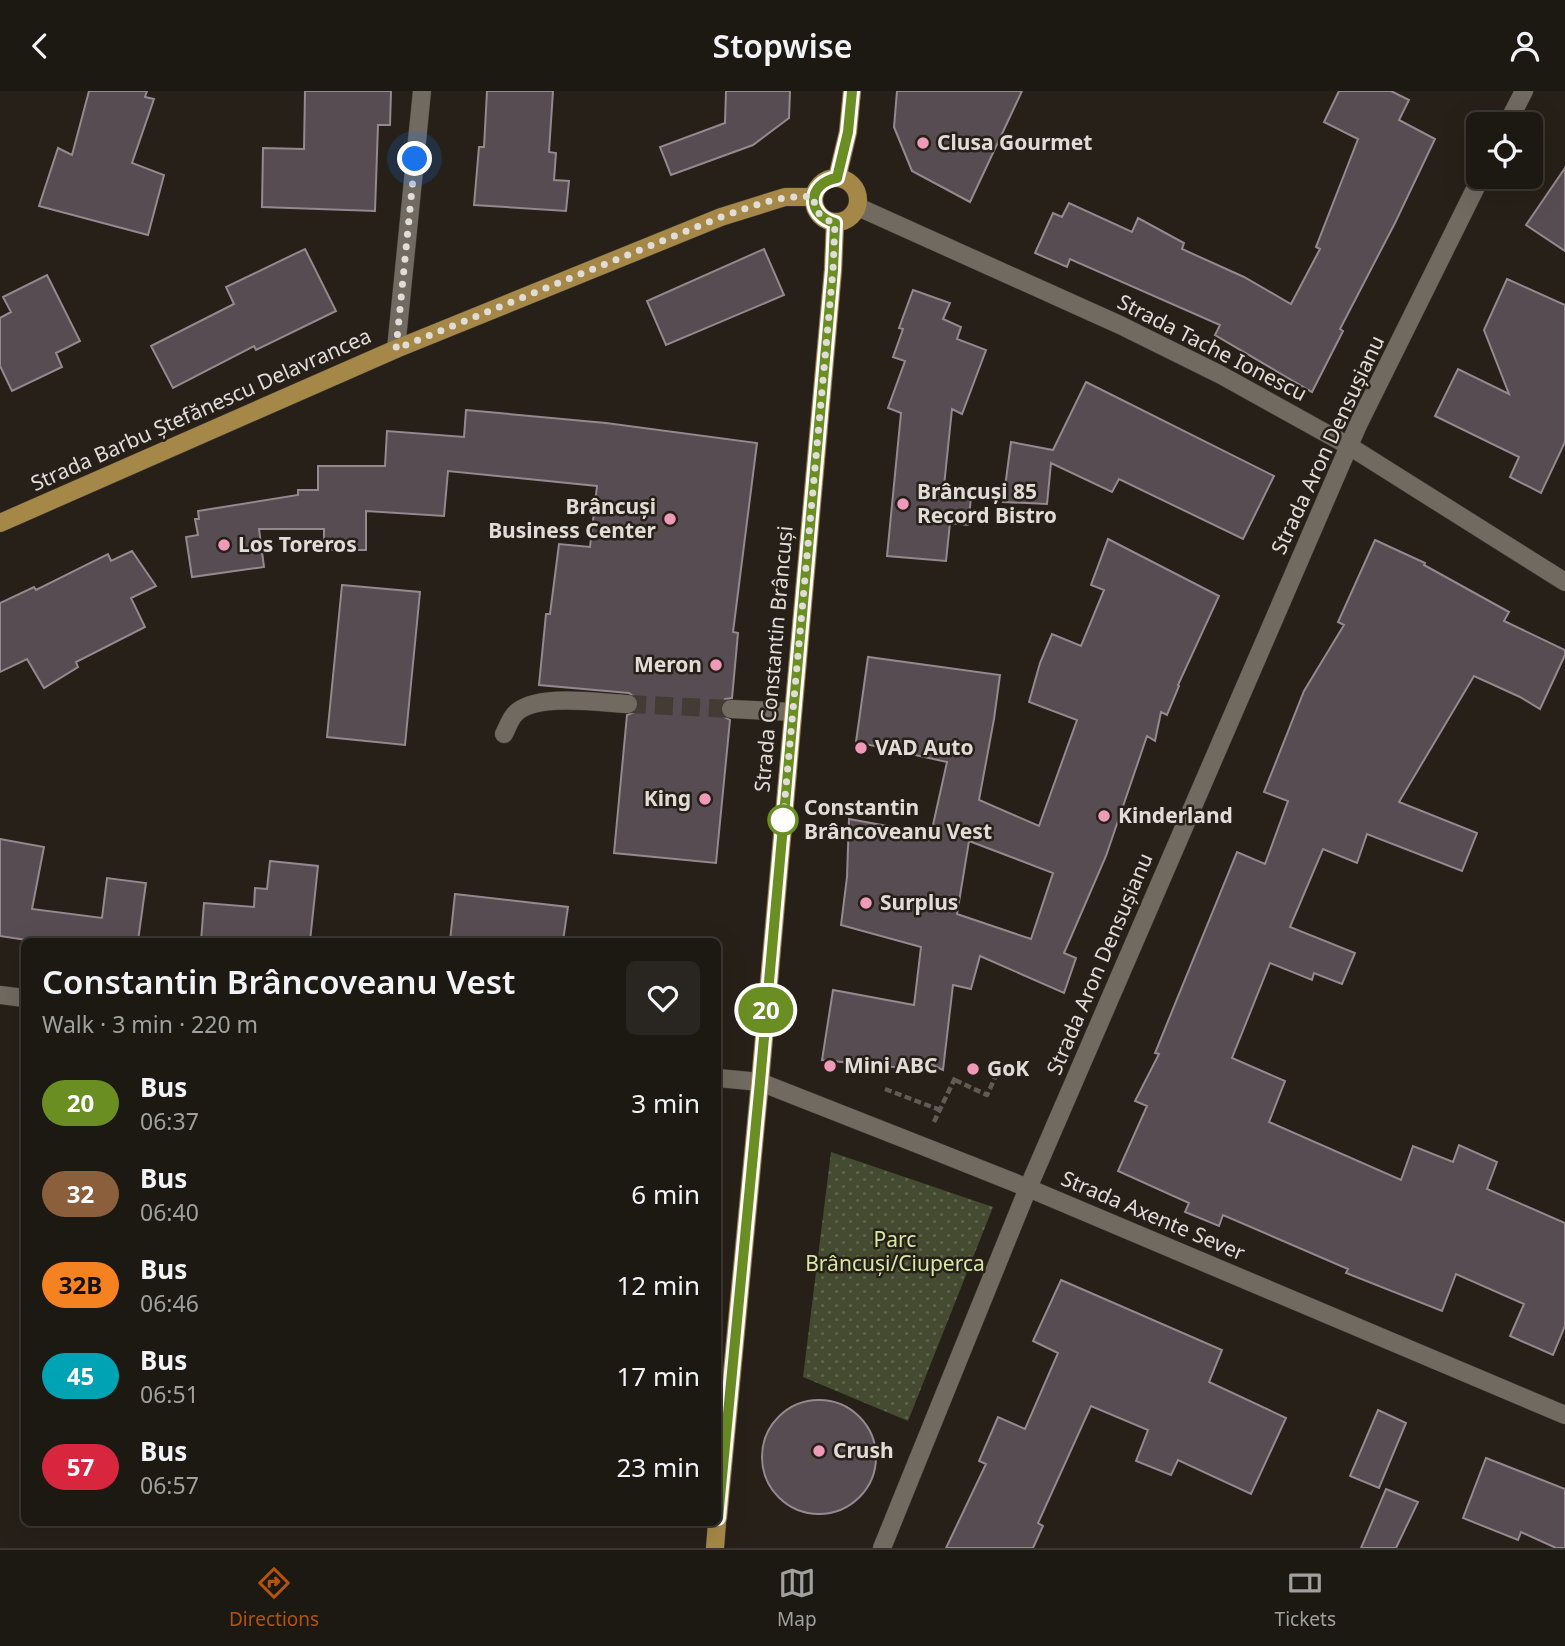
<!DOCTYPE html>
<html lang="en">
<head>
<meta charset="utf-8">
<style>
	:root { --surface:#1c1812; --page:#292520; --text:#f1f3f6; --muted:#a0a09f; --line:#3a3732; --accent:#b45309 }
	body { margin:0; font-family:"Noto Sans",sans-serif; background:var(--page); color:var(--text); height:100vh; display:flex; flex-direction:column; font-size:26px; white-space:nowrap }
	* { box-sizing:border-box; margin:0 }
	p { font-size:23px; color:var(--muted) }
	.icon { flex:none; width:38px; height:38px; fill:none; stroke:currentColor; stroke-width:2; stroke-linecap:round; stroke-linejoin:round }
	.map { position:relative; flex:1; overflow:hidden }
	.side { position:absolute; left:21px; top:847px; width:700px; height:588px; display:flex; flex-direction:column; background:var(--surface); border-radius:10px; box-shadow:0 7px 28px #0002,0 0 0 2px var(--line) }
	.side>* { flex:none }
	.badge { padding:0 14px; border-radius:23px; font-size:24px; line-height:46px }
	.controls { position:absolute; left:1466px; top:21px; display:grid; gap:14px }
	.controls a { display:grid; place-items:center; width:77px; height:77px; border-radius:10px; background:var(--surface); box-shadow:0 7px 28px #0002,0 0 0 2px var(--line); font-size:35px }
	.you { position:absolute; width:35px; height:35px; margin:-18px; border:5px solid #fff; border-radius:50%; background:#1a73e8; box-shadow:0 0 0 10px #1a73e833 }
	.map>.badge { position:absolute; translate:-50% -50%; box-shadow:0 0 0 4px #fff }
	.round { display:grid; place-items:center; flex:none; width:74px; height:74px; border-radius:10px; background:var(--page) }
	.summary { display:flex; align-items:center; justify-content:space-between; height:119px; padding:0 21px }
	h1 { font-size:33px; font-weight:600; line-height:52px }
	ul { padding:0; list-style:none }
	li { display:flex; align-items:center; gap:21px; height:91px; padding:0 21px }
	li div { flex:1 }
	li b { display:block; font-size:26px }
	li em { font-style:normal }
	li .badge { min-width:77px; font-weight:700; text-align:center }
	header { display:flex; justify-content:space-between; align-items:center; height:91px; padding:0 21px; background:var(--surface); font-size:32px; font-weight:600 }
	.tab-bar { display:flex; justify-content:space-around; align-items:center; height:98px; border-top:2px solid var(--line); background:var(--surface); font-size:19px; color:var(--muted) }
	.tab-bar a { display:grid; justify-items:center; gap:4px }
	.tab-bar .on { color:var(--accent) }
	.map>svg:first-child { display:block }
	.park { fill:url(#park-dots) }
	.building { fill:#574c52; stroke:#95888f; stroke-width:2; fill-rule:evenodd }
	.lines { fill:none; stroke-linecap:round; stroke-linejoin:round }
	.minor-tunnel { stroke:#423c35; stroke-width:18; stroke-dasharray:18 9; stroke-linecap:butt }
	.minor-casing { stroke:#413c37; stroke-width:19 }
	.major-casing { stroke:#413c37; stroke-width:19 }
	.path { stroke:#605b54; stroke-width:4.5; stroke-dasharray:7 3.5; stroke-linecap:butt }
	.minor { stroke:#716a60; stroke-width:18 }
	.major { stroke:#a58847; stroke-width:18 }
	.line-casing { stroke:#fff; stroke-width:16 }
	.line { stroke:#6b8e23; stroke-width:10 }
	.walk { stroke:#e0dcd7; stroke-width:7; stroke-dasharray:0 12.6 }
	.poi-dot { fill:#ef9ab8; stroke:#262018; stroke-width:2.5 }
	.stop-dot { fill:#fff; stroke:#6b8e23; stroke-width:3.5 }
	.labels { text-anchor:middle; stroke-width:5; stroke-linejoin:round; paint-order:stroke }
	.poi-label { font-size:21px; font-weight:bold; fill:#e0dcd7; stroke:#262018; text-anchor:start }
	.street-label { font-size:21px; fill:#e0dcd7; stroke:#262018 }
	.stop-label { font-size:21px; font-weight:bold; fill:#e0dcd7; stroke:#262018; text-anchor:start }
	.park-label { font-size:21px; fill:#d7e8a3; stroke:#262018 }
</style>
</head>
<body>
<header><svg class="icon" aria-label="back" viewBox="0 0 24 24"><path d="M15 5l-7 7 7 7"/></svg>Stopwise<svg class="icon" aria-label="person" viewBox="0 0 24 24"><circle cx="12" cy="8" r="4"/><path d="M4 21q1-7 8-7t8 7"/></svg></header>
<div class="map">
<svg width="1565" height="1457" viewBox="0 0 1565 1457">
	<defs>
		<pattern id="park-dots" width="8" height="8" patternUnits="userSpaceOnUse" patternTransform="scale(1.75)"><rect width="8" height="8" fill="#444b30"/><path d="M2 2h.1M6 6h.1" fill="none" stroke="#5f644d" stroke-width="1.8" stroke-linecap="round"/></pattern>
	</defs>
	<rect width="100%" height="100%" fill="#262018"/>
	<path class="park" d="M831 1061 993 1116 908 1330 803 1286Z"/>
	<path class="building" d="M89 0H147L145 6 154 8 132 72 164 84 148 144 39 115 58 57 72 64Z
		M305 0H391L390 34H378L375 120 262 116 263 57 304 58Z
		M487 0H553L549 61 556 62 554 89 569 90 566 120 474 114 479 56H484Z
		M726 0H790L789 27 753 54 671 84 660 56 725 32Z
		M897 0H1022L970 111 912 80 894 36Z
		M1339 0H1391L1409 9 1399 29 1435 48 1395 132 1340 238 1343 240 1312 301 1215 244 1220 234 1070 168 1067 176 1035 162 1053 122 1062 126 1069 112 1132 141 1138 127 1184 152 1182 158 1244 186 1291 213 1320 158 1316 156 1358 48 1324 31Z
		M1565 77V160L1526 134Z
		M305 158 336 220 256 259 254 255 173 297 151 255 234 213 226 196Z
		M764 158 784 204 666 254 647 210Z
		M47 184 80 250 56 262 62 276 12 300 0 275V227L11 221 3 206Z
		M1507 188 1565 214V351L1541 402 1510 386 1519 366 1435 325 1458 278 1509 303 1484 239Z
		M913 199 950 212 943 228 961 236 957 248 986 259 962 323 952 318 944 395 972 398 968 434 950 432 946 470 887 465 901 322 888 317 905 270 893 266 903 238 899 237Z
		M1086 291 1274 385 1243 448 1119 388 1112 401 1051 372 1047 413 1003 411 1011 351 1053 359Z
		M466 319 606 332 757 352 733 541 738 542 732 607 725 608 720 617 721 624 730 629 716 772 614 762 627 624 637 620 638 609 629 602 539 594 546 523H550L559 453 590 456 597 395 448 380 444 425 366 420V459H324V438H259L264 476 192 486 186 446 198 444 195 428H199L198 420 298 404V399H318V375H385L387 340 464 346Z
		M1108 448 1219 505 1178 594 1179 595 1167 624 1161 621 1155 650 1147 645 1106 765 1064 862 1076 867 1064 902 980 865 971 898 953 894 943 979 924 970 923 979 822 969 833 899 914 914 921 856 841 834 847 786 849 728 931 743 947 671 856 651 868 566 1000 584 994 628 979 709 1039 735 1077 629 1029 611 1040 572 1052 543 1081 555 1104 499 1091 494ZM969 750 1053 782 1031 848 957 823Z
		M1375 449 1425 472 1424 474 1509 521 1504 530 1565 559V564L1540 618 1520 606 1474 585 1399 711 1477 742 1462 780 1367 743 1357 772 1323 758 1290 836 1355 862 1342 893 1314 882 1312 889 1270 872 1232 967 1285 990 1269 1031 1401 1089 1413 1055 1453 1071 1459 1054 1497 1071 1487 1098 1565 1132V1235L1553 1264 1510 1245 1524 1213 1456 1183 1442 1220 1346 1182 1348 1178 1223 1124 1219 1135 1185 1121 1189 1112 1118 1080 1147 1015 1135 1010 1159 963 1155 962 1237 761 1265 773 1288 710 1264 701 1304 600 1344 534 1338 531Z
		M132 460 156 495 131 507 145 536 76 571 78 576 44 597 27 568 0 581V512L34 496 36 499 108 463 111 470Z
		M342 494 420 501 405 654 327 646Z
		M0 748 44 756 32 818 102 827 107 787 146 792 138 850H33L0 845Z
		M270 770 318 775 310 850H201L204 812 254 816 255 797 267 798Z
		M455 803 568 816 563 850H450Z
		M1061 1189 1222 1259 1209 1291 1286 1327 1251 1403 1178 1369 1171 1384 1136 1370 1148 1339 1091 1315 1038 1432 1043 1435 1033 1457H946L986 1373 979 1370 998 1326 1025 1338 1058 1262 1033 1250Z
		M762 1366a57 57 0 1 1 114 0a57 57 0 1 1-114 0Z
		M1378 1319 1406 1332 1379 1397 1350 1385Z
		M1486 1367 1565 1398V1457H1556L1521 1441 1518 1449 1463 1427Z
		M1386 1398 1418 1411 1396 1457H1361Z"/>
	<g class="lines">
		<path class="minor-tunnel" d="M628 613 731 618"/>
		<g class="minor-casing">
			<path id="minor" d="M1507 33 1524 0
				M858 116 1120 234 1221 284 1349 355 1565 491
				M396 258 422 0
				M731 618 792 621
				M504 643C507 637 510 629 514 624 534 601 600 612 628 613
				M0 904 24 907
				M718 987 760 991 925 1056 1028 1097 1565 1324
				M882 1457 1028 1097 1358 334 1481 86"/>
		</g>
		<g class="major-casing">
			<path id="major" d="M814 109a22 22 0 1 1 44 0a22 22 0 1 1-44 0Z
				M837 87 848 41 852 0
				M0 432 396 258 721 126 785 106H814
				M718 1427 760 991 833 179 835 132
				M715 1457 717 1432"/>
		</g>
		<path class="path" d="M955 989 987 1004 999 978
			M885 998 940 1019
			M934 1031 956 985"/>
		<use href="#minor" class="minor"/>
		<use href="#major" class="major"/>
	</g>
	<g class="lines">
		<g class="line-casing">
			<path id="line" d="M718 1427 760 991 833 179 835 132C806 124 807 92 837 87L848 41 852 0"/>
		</g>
		<use href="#line" class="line"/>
		<path class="walk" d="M415 68 396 258 721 126C753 115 781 103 814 106 814 120 821 128 835 132L833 179 783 729"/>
	</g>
	<g class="poi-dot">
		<circle cx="923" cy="52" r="7"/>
		<circle cx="903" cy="413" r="7"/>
		<circle cx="670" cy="428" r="7"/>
		<circle cx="224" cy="454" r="7"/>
		<circle cx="716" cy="574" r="7"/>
		<circle cx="861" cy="657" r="7"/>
		<circle cx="705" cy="708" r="7"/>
		<circle cx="1104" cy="725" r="7"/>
		<circle cx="866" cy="812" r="7"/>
		<circle cx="830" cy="975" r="7"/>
		<circle cx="973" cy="978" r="7"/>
		<circle cx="819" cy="1360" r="7"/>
	</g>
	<circle class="stop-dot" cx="783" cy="729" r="14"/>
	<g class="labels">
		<g class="poi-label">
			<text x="937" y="59">Clusa Gourmet</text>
			<text x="917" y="408">Brâncuși 85<tspan x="917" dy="24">Record Bistro</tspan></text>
			<text x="656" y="423" text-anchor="end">Brâncuși<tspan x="656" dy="24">Business Center</tspan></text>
			<text x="238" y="461">Los Toreros</text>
			<text x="702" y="581" text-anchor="end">Meron</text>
			<text x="875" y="664">VAD Auto</text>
			<text x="691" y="715" text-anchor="end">King</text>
			<text x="1118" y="732">Kinderland</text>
			<text x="880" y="819">Surplus</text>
			<text x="844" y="982">Mini ABC</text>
			<text x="987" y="985">GoK</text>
			<text x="833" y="1367">Crush</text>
		</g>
		<g class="street-label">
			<text transform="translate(1212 257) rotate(27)" y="7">Strada Tache Ionescu</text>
			<text transform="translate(201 319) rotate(-24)" y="7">Strada Barbu Ștefănescu Delavrancea</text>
			<text transform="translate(1328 354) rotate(-65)" y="7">Strada Aron Densușianu</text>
			<text transform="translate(774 568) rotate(-85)" y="7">Strada Constantin Brâncuși</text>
			<text transform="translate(1100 873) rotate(-67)" y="7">Strada Aron Densușianu</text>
			<text transform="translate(1153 1125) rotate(23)" y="7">Strada Axente Sever</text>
		</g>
		<g class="stop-label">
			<text x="804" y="724">Constantin<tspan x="804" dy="24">Brâncoveanu Vest</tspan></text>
		</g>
		<g class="park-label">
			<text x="895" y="1156">Parc<tspan x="895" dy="24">Brâncuși/Ciuperca</tspan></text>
		</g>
	</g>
</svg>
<div class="controls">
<a><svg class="icon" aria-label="locate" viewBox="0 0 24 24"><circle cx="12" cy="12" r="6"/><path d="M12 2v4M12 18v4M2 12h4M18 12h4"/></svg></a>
</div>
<div class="you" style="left:415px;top:68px"></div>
<b class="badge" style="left:766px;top:919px;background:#6b8e23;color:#fff">20</b>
<section class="side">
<div class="summary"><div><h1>Constantin Brâncoveanu Vest</h1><p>Walk · 3 min · 220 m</p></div><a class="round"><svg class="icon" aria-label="heart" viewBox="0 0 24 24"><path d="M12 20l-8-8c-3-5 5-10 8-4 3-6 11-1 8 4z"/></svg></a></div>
<ul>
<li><span class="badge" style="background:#6b8e23;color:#fff">20</span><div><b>Bus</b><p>06:37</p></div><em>3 min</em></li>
<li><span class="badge" style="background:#8b5e3c;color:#fff">32</span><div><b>Bus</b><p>06:40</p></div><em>6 min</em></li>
<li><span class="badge" style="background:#f58220;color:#111">32B</span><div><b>Bus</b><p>06:46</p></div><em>12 min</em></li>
<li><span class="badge" style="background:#00a3b4;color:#fff">45</span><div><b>Bus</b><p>06:51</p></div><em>17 min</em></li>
<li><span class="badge" style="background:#d7263d;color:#fff">57</span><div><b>Bus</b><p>06:57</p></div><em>23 min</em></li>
</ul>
</section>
</div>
<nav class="tab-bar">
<a class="on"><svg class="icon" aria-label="directions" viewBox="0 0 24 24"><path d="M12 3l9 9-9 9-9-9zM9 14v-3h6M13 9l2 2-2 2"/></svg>Directions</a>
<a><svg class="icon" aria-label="map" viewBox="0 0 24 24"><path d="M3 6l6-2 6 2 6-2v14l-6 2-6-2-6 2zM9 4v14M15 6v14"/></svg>Map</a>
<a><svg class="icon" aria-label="tickets" viewBox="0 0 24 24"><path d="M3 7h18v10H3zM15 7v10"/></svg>Tickets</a>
</nav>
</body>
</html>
